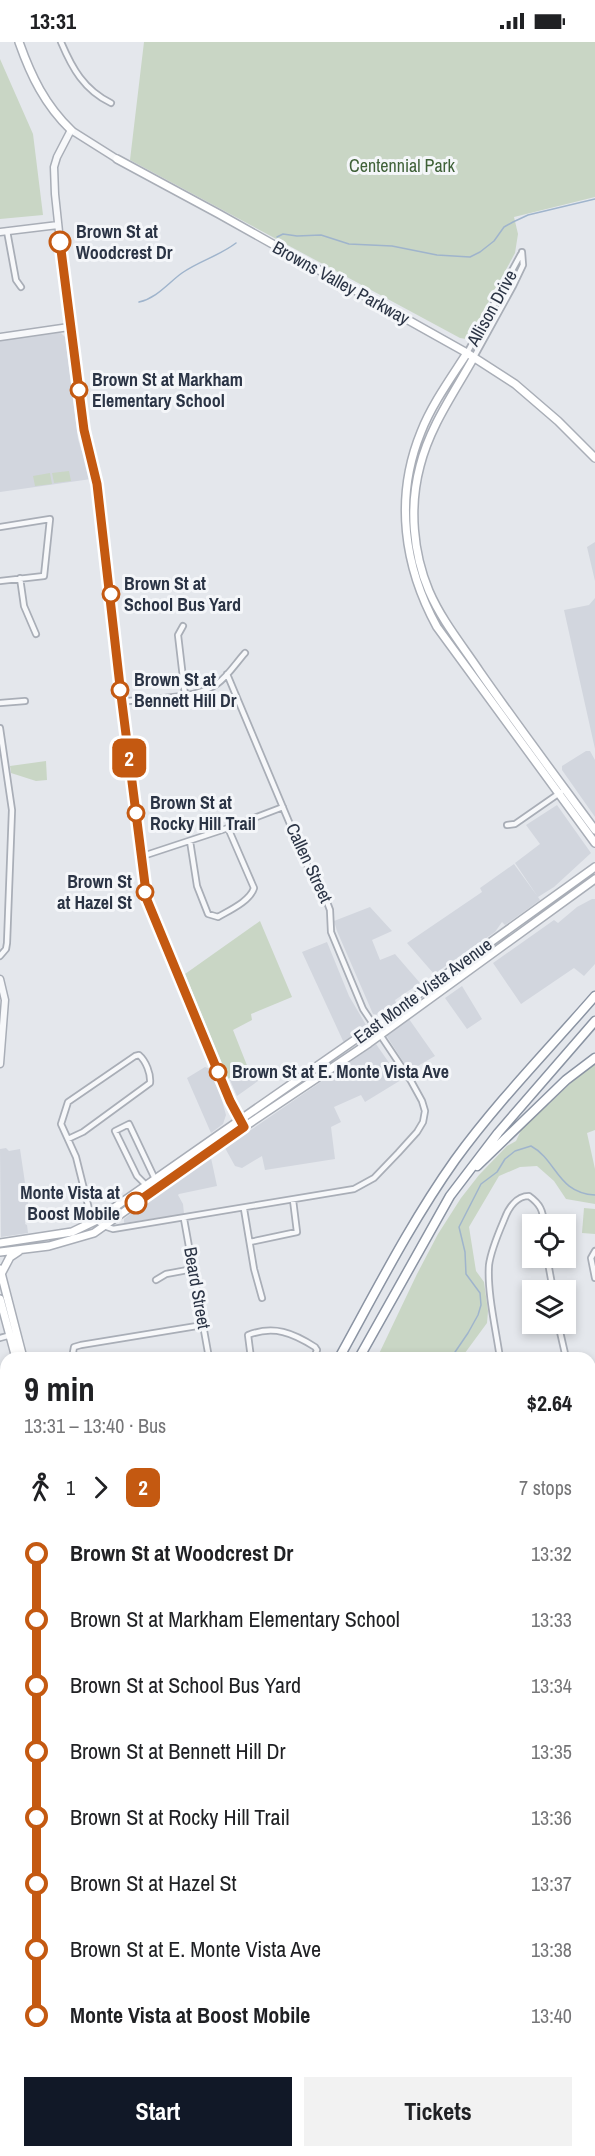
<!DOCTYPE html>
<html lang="en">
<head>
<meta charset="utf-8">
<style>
	:root { --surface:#fff; --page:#f2f2f2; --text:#202124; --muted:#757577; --accent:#111827 }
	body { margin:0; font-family:"Archivo Narrow",sans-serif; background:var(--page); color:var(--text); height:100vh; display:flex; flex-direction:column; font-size:22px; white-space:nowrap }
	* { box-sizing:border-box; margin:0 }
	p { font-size:20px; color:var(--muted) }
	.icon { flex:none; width:33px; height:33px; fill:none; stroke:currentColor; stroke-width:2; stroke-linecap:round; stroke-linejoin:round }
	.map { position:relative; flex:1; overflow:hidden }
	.side { position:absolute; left:0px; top:1310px; width:596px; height:806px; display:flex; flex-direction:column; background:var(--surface); border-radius:18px 18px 0 0; box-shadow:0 3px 9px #0003 }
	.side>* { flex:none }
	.badge { padding:0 12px; border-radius:9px; font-size:21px; line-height:39px }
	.fabs { position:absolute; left:522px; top:1172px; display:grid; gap:12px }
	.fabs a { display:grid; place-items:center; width:54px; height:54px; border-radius:0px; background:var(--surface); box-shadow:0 3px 9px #0003; font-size:30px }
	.map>.badge { position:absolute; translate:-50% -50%; box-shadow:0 0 0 3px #fff }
	.legs { display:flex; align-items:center; gap:9px; height:66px; padding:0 24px; font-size:20px }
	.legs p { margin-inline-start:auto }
	.overview { display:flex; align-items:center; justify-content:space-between; height:102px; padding:0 24px }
	h1 { font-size:33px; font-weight:800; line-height:45px }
	.cta { display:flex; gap:12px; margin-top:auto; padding:12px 24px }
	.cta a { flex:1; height:69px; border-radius:0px; background:var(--accent); color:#fff; font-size:24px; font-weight:800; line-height:69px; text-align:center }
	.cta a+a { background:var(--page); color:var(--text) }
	ul { padding:0 24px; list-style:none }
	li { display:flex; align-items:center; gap:21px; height:66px; font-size:22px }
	li i { display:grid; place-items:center; width:9px; height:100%; margin:0 8px; background:currentColor }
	li i::after { content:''; width:15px; height:15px; margin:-8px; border:4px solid; border-radius:50%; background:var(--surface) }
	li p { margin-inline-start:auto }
	li:first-child i { background:linear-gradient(#0000 50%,currentColor 0) }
	li:last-child i { background:linear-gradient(currentColor 50%,#0000 0) }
	.status { display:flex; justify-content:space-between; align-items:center; height:42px; padding:0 30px; background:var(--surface); direction:ltr }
	.status svg { height:16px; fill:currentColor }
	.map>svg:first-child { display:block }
	.built { fill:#d2d6de }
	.green { fill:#c9d6c5 }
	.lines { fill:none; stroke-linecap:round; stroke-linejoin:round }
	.stream { stroke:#9fb4cc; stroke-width:1.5 }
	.river { stroke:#9fb4cc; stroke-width:8 }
	.minor-casing { stroke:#a9aeb7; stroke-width:8 }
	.tertiary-casing { stroke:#a9aeb7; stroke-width:9 }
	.secondary-casing { stroke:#a9aeb7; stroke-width:10 }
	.primary-casing { stroke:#a3abb8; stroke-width:10 }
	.motorway-casing { stroke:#8b94a3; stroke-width:11 }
	.minor { stroke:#f7f8fa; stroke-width:4.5 }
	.tertiary { stroke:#f7f8fa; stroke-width:6 }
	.secondary { stroke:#fff; stroke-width:7 }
	.primary { stroke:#fff; stroke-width:8 }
	.motorway { stroke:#fff; stroke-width:8 }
	.line-1-casing { stroke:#fff; stroke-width:14 }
	.line-1 { stroke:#c45911; stroke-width:9 }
	.stop-1-dot { fill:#fff; stroke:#c45911; stroke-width:3 }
	.labels { text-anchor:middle; stroke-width:6; stroke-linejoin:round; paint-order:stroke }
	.park-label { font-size:18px; fill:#3f6138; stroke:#f4f6f9 }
	.stop-label { font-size:18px; font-weight:bold; fill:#2b3445; stroke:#f4f6f9; text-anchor:start }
	.street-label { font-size:18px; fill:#2b3445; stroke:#f4f6f9 }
</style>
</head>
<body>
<div class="status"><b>13:31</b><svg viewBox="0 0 49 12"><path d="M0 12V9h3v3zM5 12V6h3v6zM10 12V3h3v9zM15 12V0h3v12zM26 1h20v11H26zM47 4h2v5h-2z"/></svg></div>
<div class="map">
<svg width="595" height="2114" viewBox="0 0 595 2114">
	<rect width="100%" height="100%" fill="#e4e7ec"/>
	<path class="built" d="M58 290 61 291 65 295 78 397 81 407 89 423 91 437 0 450V299Z
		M595 500V539L587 505Z
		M595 556V707L564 568 589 563Z
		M586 709H590L595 718V775L562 728V724Z
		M557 763 591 811 554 845 538 855 540 858 529 866 505 883 502 880 495 890 434 932 407 901 482 850 480 846 514 822 538 855 515 821 540 802 526 783Z
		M592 857H595V922L584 934 574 926 521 962 493 921 554 878 558 881 577 865Z
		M370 865 392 889 372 898 380 918 395 912 420 941 395 958 396 961 380 973 373 972 337 889 334 879Z
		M327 900 349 954 366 983 360 992 344 1001 302 910Z
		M462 944 482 977 467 987 445 956Z
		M409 977 435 1014 409 1029 386 993Z
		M376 1002 401 1038 365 1060 361 1053 334 1065 341 1080 331 1085 335 1117 265 1128 262 1114 242 1126 235 1124 225 1106 237 1096 244 1090 245 1092Z
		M205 1025 210 1027 218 1044 226 1073 223 1082 211 1091 187 1036Z
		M253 1028 258 1039 237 1054 230 1038Z
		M6 1106 9 1109 20 1107 28 1161 25 1182 27 1183 28 1191 1 1195 0 1107Z
		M211 1116 217 1144 179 1152 178 1153 183 1162 184 1172 124 1181V1177L153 1155 156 1151 180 1135 188 1132Z
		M6 1410V1482L0 1483V1411Z
		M590 1452H595V1490H590Z
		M6 1508V1580H2L0 1567V1509Z
		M6 1789V1825L0 1829V1793Z
		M6 1849V1903L0 1904V1853Z
		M6 2062V2109H64L67 2114H0V2063Z
		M308 2109H524L519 2114H311Z"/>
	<path class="green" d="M144 0H595V155L514 175 518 192 515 211 470 294 466 297 460 296 130 118Z
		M0 17 33 92 43 173 0 177Z
		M69 429 71 439 54 441 52 431Z
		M50 431 52 442 35 444 33 434Z
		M46 719 47 738 36 739 11 731 10 724Z
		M260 879 292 955 251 972 252 978 233 988 248 1026 228 1037 185 932Z
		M595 1019V1088L587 1091 595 1127V1162L566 1157 554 1139 537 1124 520 1125 499 1134 469 1185 476 1229 484 1240 488 1269 487 1281 462 1315 377 1316 417 1232 438 1192 461 1156 479 1133 507 1104 516 1099 525 1080 549 1062 591 1021Z
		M584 1166 595 1167V1192L582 1191Z
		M0 1368 6 1373V1404L0 1396Z
		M0 1965 6 1975V2014L0 2005Z"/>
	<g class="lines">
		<path class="stream" d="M277 195 283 192 297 194 321 193 349 202 392 204 437 213 470 215 480 210 494 199 504 185 513 180 528 173 595 157
			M139 260C157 256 168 241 182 231 199 219 219 214 236 201
			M451 1316 468 1291 478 1273 481 1263 480 1251 466 1232 465 1210 459 1185 481 1142 497 1130 505 1117 515 1109 531 1104C557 1118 557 1151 595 1153"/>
		<path class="river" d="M0 1386 6 1390"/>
		<g class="minor-casing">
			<path id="minor" d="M61 0C72 26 84 48 111 61
				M7 189 16 238 21 245
				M467 311 521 212
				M474 315 513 244 523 223 522 210
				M0 485 50 477 44 534 0 539
				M20 536 24 564 36 592
				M183 584 178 593 185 653
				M121 660C149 656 194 658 217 642 228 634 236 621 245 611
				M0 661 25 659
				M0 686 12 768 7 901 6 907 0 914
				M507 783 515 782 561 750
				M190 799 197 844 208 872 218 875C230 868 250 859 254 846L228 786
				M140 815 228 786 283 765
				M68 1097 83 1090 150 1041C151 1032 146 1019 139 1013L135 1014 68 1060 61 1082 76 1115 91 1175 104 1184 113 1187 354 1147 374 1136 398 1111 417 1090 423 1080 425 1069 422 1059 411 1039 363 967 331 890 330 868 327 860 313 837 227 632
				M146 1143 137 1134 115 1089 129 1082 155 1137
				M244 1167 254 1227 262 1256
				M184 1177 209 1316
				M250 1200 297 1190 293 1158
				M595 1209 591 1216 595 1236
				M547 1215 553 1248
				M156 1238 166 1232 193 1227
				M558 1281 566 1316
				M0 1296 11 1293
				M72 1316 74 1305 81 1303 203 1283
				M251 1316 248 1293C274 1283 293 1291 315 1305L317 1308 314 1316
				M500 1316C496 1288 487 1250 489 1223 491 1208 498 1192 504 1178 508 1167 516 1154 529 1154 540 1162 543 1168 544 1182
				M590 1449H595
				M590 1549 595 1550
				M0 1591 6 1610
				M0 1641 6 1634
				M590 1725 595 1724
				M590 1775 595 1774
				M590 1808 595 1807
				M590 1845 595 1844
				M590 1891 595 1897
				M0 1910 6 1919
				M590 1970 595 1975
				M590 2100 595 2099
				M137 2109 142 2114
				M206 2109 210 2114
				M273 2109 277 2114
				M190 2114 196 2109
				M576 2114 580 2109"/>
		</g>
		<g class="tertiary-casing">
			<path id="tertiary" d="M117 117 71 88 57 115 54 125 55 152 69 284 84 388 97 442 121 660 147 858 230 1059 244 1085
				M0 190 58 183
				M0 295 69 285
				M0 937 5 958 0 1022
				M0 1840 6 1836
				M590 2061 595 2056
				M527 2114 533 2109"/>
		</g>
		<g class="secondary-casing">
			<path id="secondary" d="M19 0C31 34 45 63 71 88
				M117 117 219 172 467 311 515 342 558 379 595 416
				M467 311C451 336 432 362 421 390 394 456 404 525 437 585L595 801
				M474 315C454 351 430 384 420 424 409 465 413 511 429 549 442 579 462 603 480 630 517 683 556 735 595 788
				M0 1201 72 1190 95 1179 366 990 595 825
				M0 1210 49 1204 94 1191 244 1085 369 1001 595 837
				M0 1227 23 1316
				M1 1232 10 1215 19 1209
				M0 1257 16 1316
				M0 1492 6 1490
				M590 1496H595
				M0 1501 6 1500
				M590 1507H595
				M590 2049V2050"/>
		</g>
		<g class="primary-casing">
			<path id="primary" d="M590 2019 595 2025
				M590 2032 595 2039"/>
		</g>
		<g class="motorway-casing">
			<path id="motorway" d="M477 1124 566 1038 595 1016
				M339 1316C376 1249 411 1180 455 1118 497 1060 548 1008 595 954
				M359 1316 450 1154 498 1091 595 979
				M0 1742 6 1737
				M0 1763 6 1759"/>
		</g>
		<use href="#minor" class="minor"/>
		<use href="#tertiary" class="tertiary"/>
		<use href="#secondary" class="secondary"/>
		<use href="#primary" class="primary"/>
		<use href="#motorway" class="motorway"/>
	</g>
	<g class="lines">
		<g class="line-1-casing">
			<path id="line-1" d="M60 200 84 388 97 442 121 653 147 858 230 1059 244 1085 136 1161"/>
		</g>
		<use href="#line-1" class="line-1"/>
	</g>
	<g class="stop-1-dot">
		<circle cx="60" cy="200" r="10"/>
		<circle cx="79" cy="348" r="8"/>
		<circle cx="111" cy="552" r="8"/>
		<circle cx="120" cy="648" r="8"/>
		<circle cx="136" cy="771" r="8"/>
		<circle cx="145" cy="850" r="8"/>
		<circle cx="218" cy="1030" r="8"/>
		<circle cx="136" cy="1161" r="10"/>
	</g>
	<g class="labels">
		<g class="park-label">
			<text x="402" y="130">Centennial Park</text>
		</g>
		<g class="stop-label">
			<text x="76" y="196">Brown St at<tspan x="76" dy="21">Woodcrest Dr</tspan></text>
			<text x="92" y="344">Brown St at Markham<tspan x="92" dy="21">Elementary School</tspan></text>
			<text x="124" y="548">Brown St at<tspan x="124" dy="21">School Bus Yard</tspan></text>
			<text x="134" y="644">Brown St at<tspan x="134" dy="21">Bennett Hill Dr</tspan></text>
			<text x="150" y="767">Brown St at<tspan x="150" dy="21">Rocky Hill Trail</tspan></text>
			<text x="132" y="846" text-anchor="end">Brown St<tspan x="132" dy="21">at Hazel St</tspan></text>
			<text x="232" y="1036">Brown St at E. Monte Vista Ave</text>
			<text x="120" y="1157" text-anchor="end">Monte Vista at<tspan x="120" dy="21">Boost Mobile</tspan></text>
		</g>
		<g class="street-label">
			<text transform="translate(341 241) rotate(29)" y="6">Browns Valley Parkway</text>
			<text transform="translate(492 266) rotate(-61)" y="6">Allison Drive</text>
			<text transform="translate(309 821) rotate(65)" y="6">Callen Street</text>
			<text transform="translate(423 949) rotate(-36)" y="6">East Monte Vista Avenue</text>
			<text transform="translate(197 1246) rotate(80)" y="6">Beard Street</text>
		</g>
	</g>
</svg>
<div class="fabs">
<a><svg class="icon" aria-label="locate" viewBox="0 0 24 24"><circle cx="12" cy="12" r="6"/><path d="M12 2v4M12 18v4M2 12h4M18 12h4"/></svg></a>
<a><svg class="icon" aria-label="layers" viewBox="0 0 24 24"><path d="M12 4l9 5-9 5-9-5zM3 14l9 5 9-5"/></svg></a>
</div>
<b class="badge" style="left:129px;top:716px;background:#c45911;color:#fff">2</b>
<section class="side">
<div class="overview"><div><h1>9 min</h1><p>13:31 – 13:40 · Bus</p></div><b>$2.64</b></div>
<div class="legs"><svg class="icon" aria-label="walk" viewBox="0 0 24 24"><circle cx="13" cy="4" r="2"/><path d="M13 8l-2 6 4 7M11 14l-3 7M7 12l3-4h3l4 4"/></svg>1<svg class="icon" aria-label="forward" viewBox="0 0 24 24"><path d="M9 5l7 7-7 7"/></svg><b class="badge" style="background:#c45911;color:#fff">2</b><p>7 stops</p></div>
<ul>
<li><i style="color:#c45911"></i><b>Brown St at Woodcrest Dr</b><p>13:32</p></li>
<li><i style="color:#c45911"></i><span>Brown St at Markham Elementary School</span><p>13:33</p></li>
<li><i style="color:#c45911"></i><span>Brown St at School Bus Yard</span><p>13:34</p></li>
<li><i style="color:#c45911"></i><span>Brown St at Bennett Hill Dr</span><p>13:35</p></li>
<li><i style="color:#c45911"></i><span>Brown St at Rocky Hill Trail</span><p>13:36</p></li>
<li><i style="color:#c45911"></i><span>Brown St at Hazel St</span><p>13:37</p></li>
<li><i style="color:#c45911"></i><span>Brown St at E. Monte Vista Ave</span><p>13:38</p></li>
<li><i style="color:#c45911"></i><b>Monte Vista at Boost Mobile</b><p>13:40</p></li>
</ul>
<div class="cta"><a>Start</a><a>Tickets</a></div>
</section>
</div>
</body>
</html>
